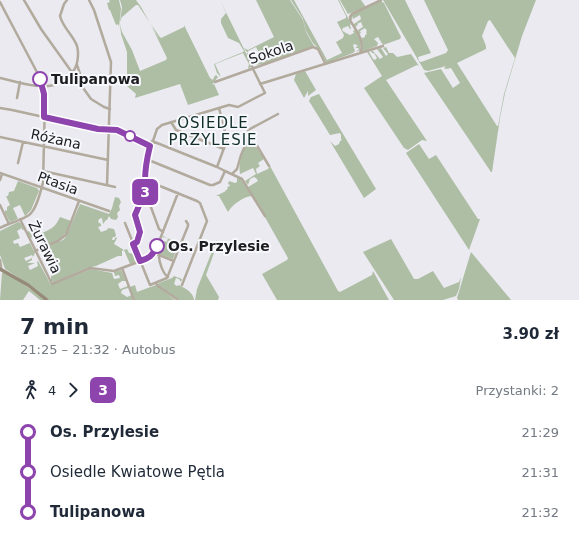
<!DOCTYPE html>
<html lang="pl">
<head>
<meta charset="utf-8">
<style>
	:root { --surface:#fff; --page:#f2f2f3; --text:#1f2937; --muted:#747a83 }
	body { margin:0; font-family:"DejaVu Sans",sans-serif; background:var(--page); color:var(--text); height:100vh; display:flex; flex-direction:column; font-size:15px; white-space:nowrap }
	* { box-sizing:border-box; margin:0 }
	p { font-size:13px; color:var(--muted) }
	.icon { flex:none; width:22px; height:22px; fill:none; stroke:currentColor; stroke-width:2; stroke-linecap:round; stroke-linejoin:round }
	.map { position:relative; height:300px; overflow:hidden }
	.panel { display:flex; flex-direction:column; background:var(--surface); flex:1 }
	.panel>* { flex:none }
	.badge { padding:0 8px; border-radius:6px; font-size:14px; line-height:26px }
	.map>.badge { position:absolute; translate:-50% -50%; box-shadow:0 0 0 2px #fff }
	.legs { display:flex; align-items:center; gap:6px; height:44px; padding:0 20px; font-size:13px }
	.legs p { margin-inline-start:auto }
	.overview { display:flex; align-items:center; justify-content:space-between; height:68px; padding:0 20px }
	h1 { font-size:22px; font-weight:700; line-height:30px }
	ul { padding:0 20px; list-style:none }
	li { display:flex; align-items:center; gap:14px; height:40px; font-size:15px }
	li i { display:grid; place-items:center; width:6px; height:100%; margin:0 5px; background:currentColor }
	li i::after { content:''; width:10px; height:10px; margin:-5px; border:3px solid; border-radius:50%; background:var(--surface) }
	li p { margin-inline-start:auto }
	li:first-child i { background:linear-gradient(#0000 50%,currentColor 0) }
	li:last-child i { background:linear-gradient(currentColor 50%,#0000 0) }
	.map>svg:first-child { display:block }
	.green { fill:#aebea4; fill-rule:evenodd }
	.lines { fill:none; stroke-linecap:round; stroke-linejoin:round }
	.street { stroke:#b1aa9d; stroke-width:2.5 }
	.secondary { stroke:#958b78; stroke-width:3.5 }
	.line-1-casing { stroke:#fff; stroke-width:9 }
	.line-1 { stroke:#8e44ad; stroke-width:6 }
	.stop-1-dot { fill:#fff; stroke:#8e44ad; stroke-width:2 }
	.labels { text-anchor:middle; stroke-width:4; stroke-linejoin:round; paint-order:stroke }
	.street-label { font-size:14px; fill:#1d1d1f; stroke:#f7f8fd }
	.stop-label { font-size:14px; font-weight:bold; fill:#1d1d1f; stroke:#f7f8fd; text-anchor:start }
	.neighbourhood-label { font-size:15px; letter-spacing:1px; fill:#112f27; stroke:#f7f8fd }
</style>
</head>
<body>
<div class="map">
<svg width="579" height="300" viewBox="0 0 579 300">
	<rect width="100%" height="100%" fill="#eaeaf0"/>
	<path class="green" d="M109 0H119L121 9 119 27 118 24 116 25 110 10H109L107 3 110 2Z
		M120 0H136L146 14 141 7 160 41 152 25 159 36 161 38 184 27V25L210 78 213 80 214 77 216 75 218 77 212 85 214 84 219 95 188 105 180 84 135 98 136 94 127 86V52L121 34 120 24 122 32 132 50 140 71 166 60 167 58 150 23 138 5H136L122 17 120 22 122 7Z
		M220 0 245 51 252 66 248 69 249 64 243 53 215 64 221 77 217 73 214 64 243 52 244 51 239 43 228 38 221 23V19L226 13Z
		M256 0H290L303 20 306 32 314 46 293 53V52H291V54L264 64 254 65 253 62 257 64 263 61 256 47 248 51V52H247L244 48 248 50 274 37Z
		M291 0H294L327 60 342 53 336 42 343 38 344 35 337 22 346 18V16L338 0H339L351 24 350 25 351 29H350L348 26 343 28 342 30 344 32 350 35 354 33 353 31 355 30 361 42 360 50 356 52 359 49 358 48H356V47L358 46 355 44 353 45 355 51 353 53 329 62H326L319 49 313 43 306 31 303 19Z
		M340 0H361L366 7 348 14Z
		M383 0H405L431 53 418 57 419 61 421 62 446 53 448 50 424 0H536L522 36 505 93 500 118 492 172H491L424 73 441 69 453 88 460 83 451 68 446 69 444 68 446 66 428 71 424 70ZM490 20 515 58 504 94 498 126H497L457 63 486 49V46L482 36 488 21Z
		M381 1 384 3 401 37 400 39 383 45 378 37 374 39 378 43 377 46 361 52 363 46 361 37 362 38 365 37V35L367 34 366 32 367 31 365 28 360 31 361 33 359 34 358 30 363 27 361 22 357 24 358 25 355 27 354 24 361 19 360 15 353 19 352 16V20L350 19 352 15Z
		M386 47 389 53H393L397 57 411 54 419 66 417 65 386 80 427 141 422 140 408 150 404 148 364 88 382 76 367 52H369L373 59 375 60 377 58 374 53H372L371 51H373L380 59 383 57 377 49 381 48 386 56 388 54 383 48Z
		M305 71 316 90 308 96V91L304 98 294 80 296 74Z
		M319 94 376 189 364 198 330 141 335 146 339 144 340 141 342 140 341 139V135L340 133 330 135 309 101 311 97Z
		M248 142 255 145 264 159 258 163 260 166 256 169 257 174 268 169 270 166 338 291 340 292 372 275 373 271 389 300H277L262 274 287 260 288 258 248 187 258 181 256 178 254 177 250 179 248 185 245 181 256 174 253 168 240 174C238 162 242 153 248 142Z
		M419 144 429 159 436 155 478 219H480L469 250 406 153Z
		M237 178H240L252 196C244 196 232 205 228 212L219 196H216L226 191 225 190H227L228 186 229 187 230 185 228 184 229 181 235 183 237 182Z
		M18 181 37 188 39 191 31 210 25 216 20 205 13 208 18 219 10 222 5 213V210L7 211V207L10 205 6 196H8L9 192 14 191Z
		M115 197 119 198 121 202 119 206 120 210 117 213 118 217 116 220 111 219 109 216 107 220H106L103 224 102 218 99 219 98 222 101 224V226L98 227 101 232 107 230 108 228 114 229 116 235 115 237H113L112 240H114L116 237 117 238 114 244 124 250 127 249 129 253 134 254V259L136 262 130 264 124 250 122 251V256H118L96 266 87 268 54 282 51 281V276L54 270 45 252 40 250 63 240 66 237 80 204 109 214 112 208Z
		M60 217 71 221 66 233 59 240 43 247 38 235 31 238 27 232 39 226 42 233C52 229 56 226 60 217Z
		M18 222 21 223 24 230H22V228L17 231 20 238 13 241 14 244 18 243 20 247 30 243 35 253 33 257 32 255 24 258 26 261 32 258V260L27 263H35L28 266 30 270 38 266 37 262 38 261 51 285 91 269 112 273 114 279 120 278 119 275 115 276 114 272 121 270 126 281H122L118 284 120 289 128 286V288L122 290 121 293 127 297 132 295 133 300H49L33 287 5 269 0 255V231Z
		M163 236 178 243H176L172 242 171 244 177 248 173 259 156 253 162 238 161 240 167 242 168 238 162 237Z
		M217 239 214 253 206 275 219 297 218 300H195L197 289Z
		M391 239 414 279H418L433 271 444 288 459 282 461 277 459 289 456 296 443 300H394L363 252Z
		M471 252 511 300H458L457 298Z
		M4 272 22 283 45 300H40L29 291 23 300H0L2 273Z
		M174 276 182 279 181 282 179 279 176 278 174 284 177 286 179 285C185 288 194 293 194 300H179L158 285 159 283 172 278Z
		M135 285 137 292 156 285 175 300H135L130 287Z"/>
	<g class="lines">
		<path class="street" d="M24 0 41 29 91 99 104 107 110 109
			M89 0 94 10 111 62 107 185
			M0 2 39 76 43 87 45 101 43 183C40 192 37 209 29 215 20 221 9 223 0 228
			M360 53C366 42 355 29 350 20V17L352 14 381 0
			M77 65 83 83 82 86
			M0 78C27 84 55 97 74 70 78 64 79 53 77 46 73 35 63 28 60 16L64 4 67 0
			M215 82 313 47 318 49 325 63
			M260 84 383 46
			M17 98 20 82
			M0 108 12 110 98 129 117 130 151 146
			M171 122 176 130 224 149
			M0 137 108 160
			M152 141 217 167
			M247 141 256 144 269 166
			M147 161H151L210 185H213L220 182 225 171 217 167 227 140 219 108
			M18 163 23 142
			M43 171 115 187
			M225 171 242 179 265 216
			M0 173 109 211
			M232 174 237 169 241 155 249 137 248 130 278 114
			M0 180 2 174
			M145 182H150L197 201 200 203 207 221 182 285
			M0 205 9 224
			M20 219 52 284 90 268 114 271 146 259 155 252 178 193
			M125 223 150 285 167 278 188 226V224L186 221
			M163 232 159 229 145 191V184L148 156 157 129 162 125 219 108 229 105 238 107 265 93 253 69 248 54
			M133 244 137 242 140 232 135 215 141 201 148 199
			M35 251 58 241 66 235 79 201
			M154 253 174 261
			M159 256C159 262 163 274 168 277
			M0 260 1 266V270
			M122 268 134 300
			M156 283 158 286 178 300"/>
		<path class="secondary" d="M0 269 28 285 47 300"/>
	</g>
	<g class="lines">
		<g class="line-1-casing">
			<path id="line-1" d="M40 79 44 94V117L98 129 117 130 150 146C146 162 142 183 148 199L141 201 135 215 140 232 137 242 133 244 140 261C149 259 153 255 157 246"/>
		</g>
		<use href="#line-1" class="line-1"/>
	</g>
	<g class="stop-1-dot">
		<circle cx="40" cy="79" r="7"/>
		<circle cx="130" cy="136" r="5"/>
		<circle cx="157" cy="246" r="7"/>
	</g>
	<g class="labels">
		<g class="street-label">
			<text transform="translate(271 52) rotate(-19)" y="5">Sokola</text>
			<text transform="translate(56 139) rotate(12)" y="5">Różana</text>
			<text transform="translate(58 183) rotate(20)" y="5">Ptasia</text>
			<text transform="translate(45 247) rotate(64)" y="5">Żurawia</text>
		</g>
		<g class="stop-label">
			<text x="51" y="84">Tulipanowa</text>
			<text x="168" y="251">Os. Przylesie</text>
		</g>
		<g class="neighbourhood-label">
			<text x="213" y="128">OSIEDLE<tspan x="213" dy="17">PRZYLESIE</tspan></text>
		</g>
	</g>
</svg>
<b class="badge" style="left:145px;top:192px;background:#8e44ad;color:#fff">3</b>
</div>
<section class="panel">
<div class="overview"><div><h1>7 min</h1><p>21:25 – 21:32 · Autobus</p></div><b>3.90 zł</b></div>
<div class="legs"><svg class="icon" aria-label="walk" viewBox="0 0 24 24"><circle cx="13" cy="4" r="2"/><path d="M13 8l-2 6 4 7M11 14l-3 7M7 12l3-4h3l4 4"/></svg>4<svg class="icon" aria-label="forward" viewBox="0 0 24 24"><path d="M9 5l7 7-7 7"/></svg><b class="badge" style="background:#8e44ad;color:#fff">3</b><p>Przystanki: 2</p></div>
<ul>
<li><i style="color:#8e44ad"></i><b>Os. Przylesie</b><p>21:29</p></li>
<li><i style="color:#8e44ad"></i><span>Osiedle Kwiatowe Pętla</span><p>21:31</p></li>
<li><i style="color:#8e44ad"></i><b>Tulipanowa</b><p>21:32</p></li>
</ul>
</section>
</body>
</html>
